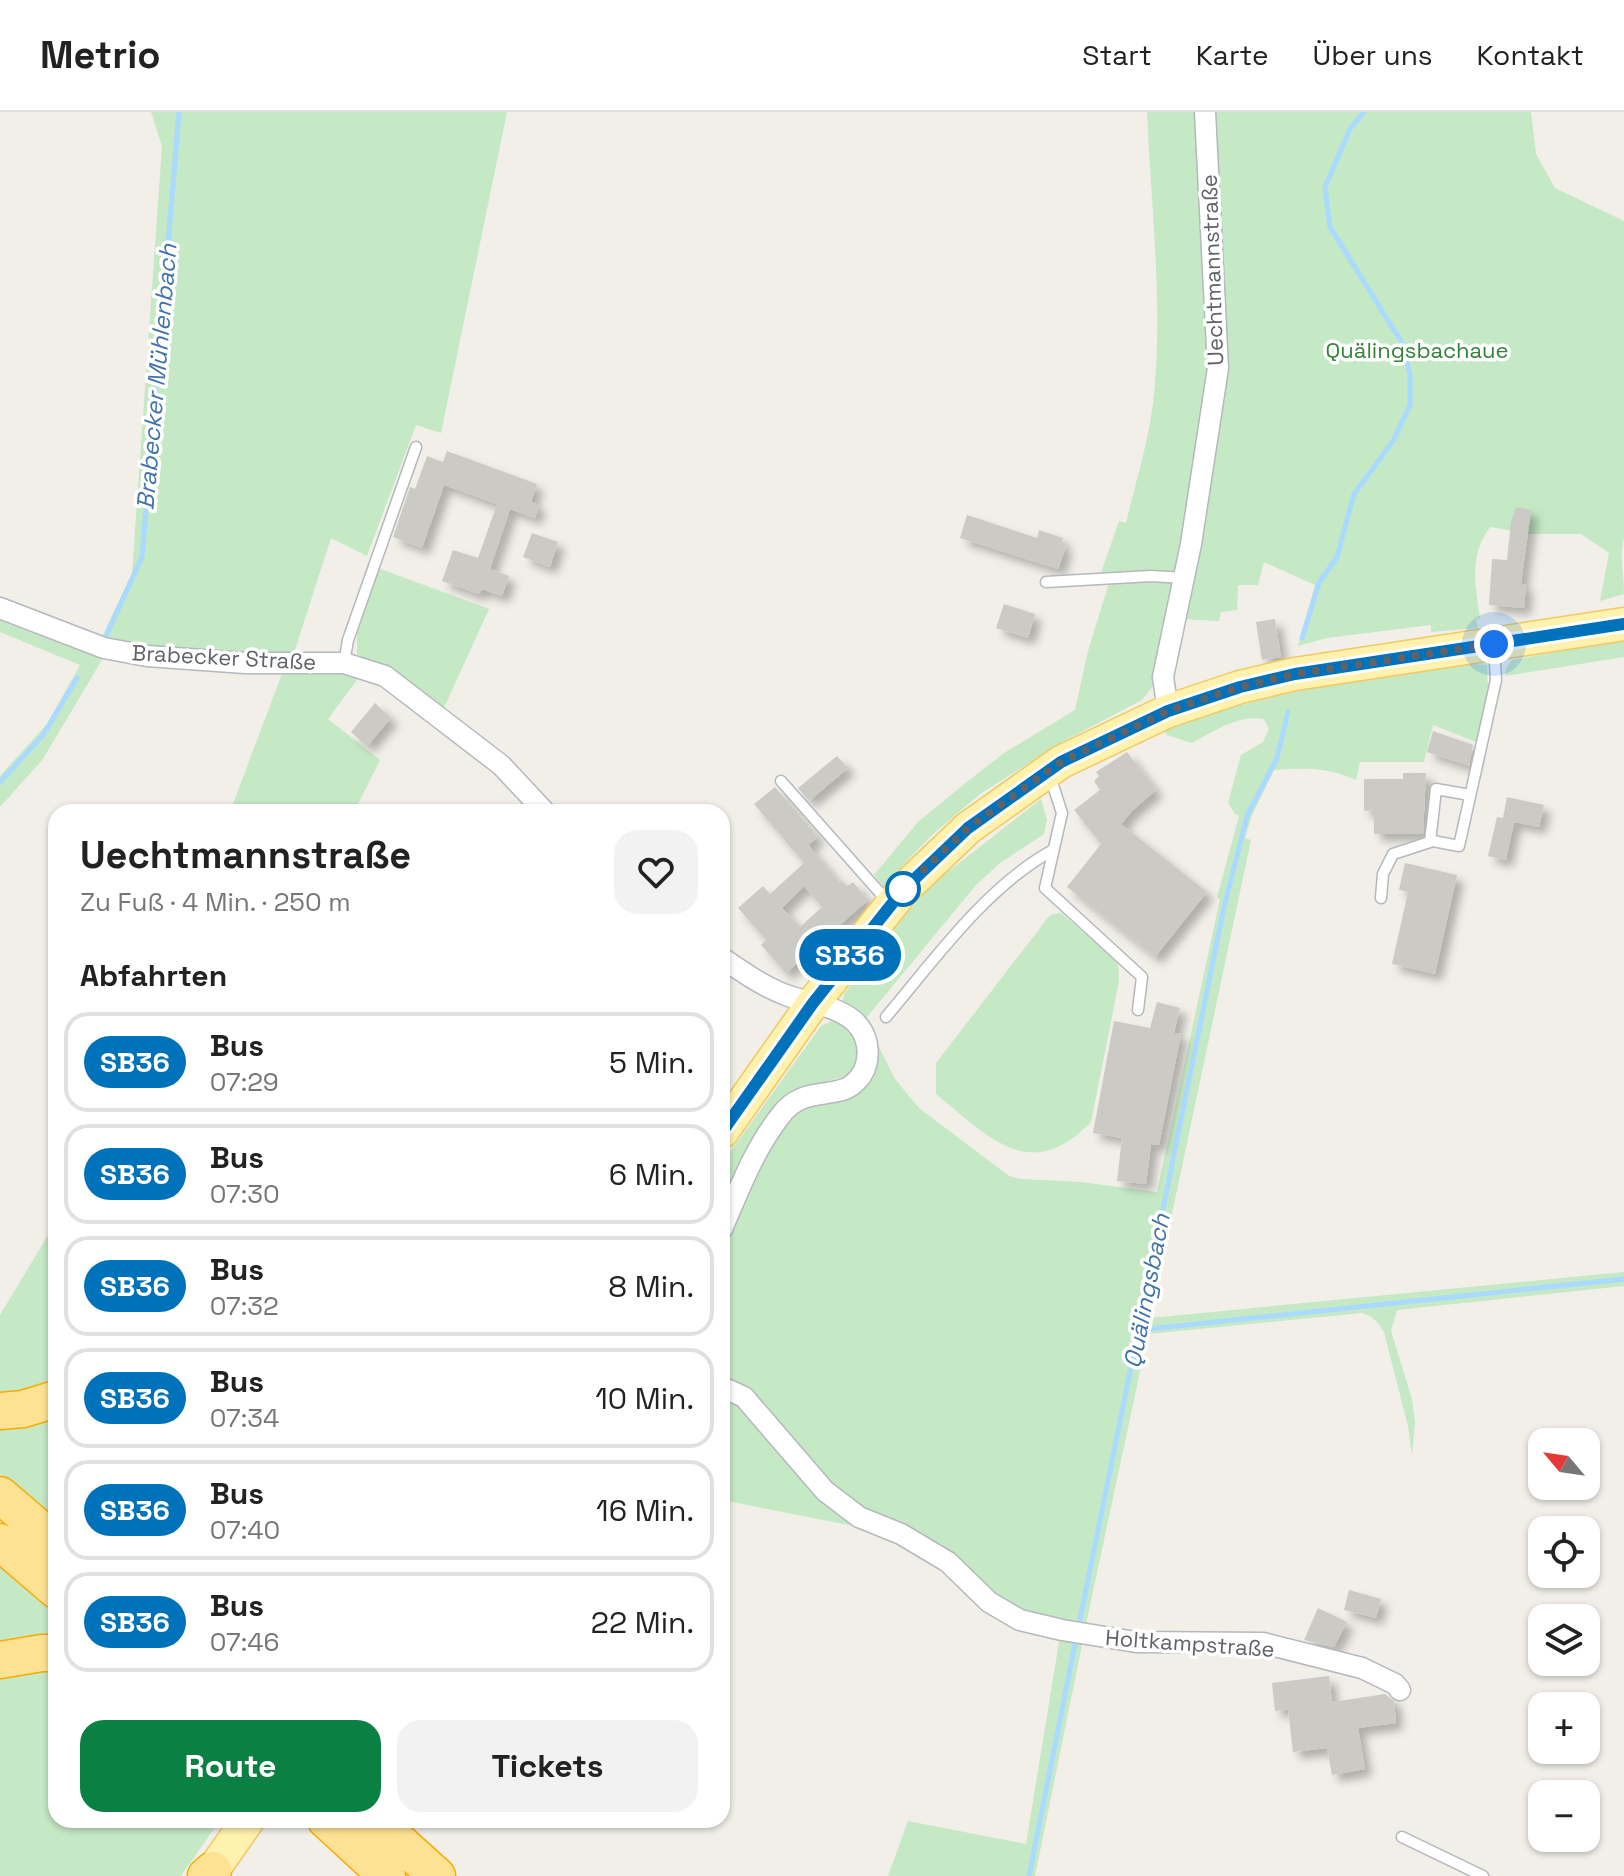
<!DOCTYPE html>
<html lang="de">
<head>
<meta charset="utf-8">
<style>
	:root { --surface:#fff; --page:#f2f2f2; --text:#222; --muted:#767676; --line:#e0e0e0; --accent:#0b8043 }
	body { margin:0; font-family:"Space Grotesk",sans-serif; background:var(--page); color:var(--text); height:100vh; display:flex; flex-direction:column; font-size:30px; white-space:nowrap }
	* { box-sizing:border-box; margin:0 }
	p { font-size:26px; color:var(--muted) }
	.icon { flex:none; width:44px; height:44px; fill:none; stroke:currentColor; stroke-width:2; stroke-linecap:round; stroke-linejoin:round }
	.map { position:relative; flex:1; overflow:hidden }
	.details { position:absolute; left:48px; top:692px; width:682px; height:1024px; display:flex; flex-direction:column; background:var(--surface); border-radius:24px; box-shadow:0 2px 6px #0004 }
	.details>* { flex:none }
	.badge { padding:0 16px; border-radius:26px; font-size:28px; line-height:52px }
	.needle { width:52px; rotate:299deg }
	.controls { position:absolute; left:1528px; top:1316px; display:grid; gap:16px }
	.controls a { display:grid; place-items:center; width:72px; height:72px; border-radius:16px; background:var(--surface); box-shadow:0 2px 6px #0004; font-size:40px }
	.you { position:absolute; width:40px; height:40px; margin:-20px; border:6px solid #fff; border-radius:50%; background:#1a73e8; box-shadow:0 0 0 12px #1a73e833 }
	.map>.badge { position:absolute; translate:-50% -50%; box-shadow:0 0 0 4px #fff }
	h2 { padding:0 32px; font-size:30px; line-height:72px }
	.round { display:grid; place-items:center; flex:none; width:84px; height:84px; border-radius:24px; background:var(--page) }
	.overview { display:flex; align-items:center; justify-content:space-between; height:136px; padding:0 32px }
	h1 { font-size:38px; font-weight:700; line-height:60px }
	.cta { display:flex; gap:16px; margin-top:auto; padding:16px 32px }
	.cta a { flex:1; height:92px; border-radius:24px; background:var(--accent); color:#fff; font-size:32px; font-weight:700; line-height:92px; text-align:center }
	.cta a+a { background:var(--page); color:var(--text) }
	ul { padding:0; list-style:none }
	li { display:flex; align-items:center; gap:24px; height:100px; margin:0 16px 12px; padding:0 16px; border:4px solid var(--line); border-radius:24px }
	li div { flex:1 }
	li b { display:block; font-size:30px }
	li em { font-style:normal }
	li .badge { min-width:88px; font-weight:700; text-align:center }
	header { display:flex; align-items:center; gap:48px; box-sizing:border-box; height:112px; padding:0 40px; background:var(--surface); border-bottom:2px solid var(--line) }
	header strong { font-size:38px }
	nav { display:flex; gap:44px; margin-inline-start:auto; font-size:28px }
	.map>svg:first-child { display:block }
	.green { fill:#c5e8c5 }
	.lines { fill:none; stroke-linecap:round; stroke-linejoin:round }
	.stream { stroke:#aadaff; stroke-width:5 }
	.building { fill:#cccac5; fill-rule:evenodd; filter:url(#shadow) }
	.lane-casing { stroke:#b5b8bc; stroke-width:13 }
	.street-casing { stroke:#b5b8bc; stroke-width:23 }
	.primary-casing { stroke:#f2c960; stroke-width:35 }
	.highway-casing { stroke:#f9ab00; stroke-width:39 }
	.lane { stroke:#fff; stroke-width:10 }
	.street { stroke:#fff; stroke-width:20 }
	.primary { stroke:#fff2af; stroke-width:32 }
	.highway { stroke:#fde293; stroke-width:36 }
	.line-casing { stroke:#fff; stroke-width:18 }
	.line { stroke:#0072bc; stroke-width:12 }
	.walk { stroke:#5f6368; stroke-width:8; stroke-dasharray:0 14.4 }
	.stop-dot { fill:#fff; stroke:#0072bc; stroke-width:4 }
	.labels { text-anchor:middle; stroke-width:7; stroke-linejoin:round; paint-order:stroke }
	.street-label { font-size:22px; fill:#5f6368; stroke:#fff }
	.park-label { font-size:22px; fill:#348238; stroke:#fff }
	.water-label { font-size:24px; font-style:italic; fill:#4174aa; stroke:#fff }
</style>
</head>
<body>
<header>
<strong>Metrio</strong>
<nav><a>Start</a><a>Karte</a><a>Über uns</a><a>Kontakt</a></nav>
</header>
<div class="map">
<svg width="1624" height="1764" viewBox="0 0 1624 1764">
	<defs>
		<filter id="shadow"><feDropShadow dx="7" dy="7" stdDeviation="4" flood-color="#0004"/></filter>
	</defs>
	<rect width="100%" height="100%" fill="#f1efe8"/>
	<path class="green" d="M151 0H507L441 321 416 313 367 444 331 426 293 544 237 545 100 529 132 461 162 34Z
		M1147 0H1198L1212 255 1161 554 1153 574 1142 588 1064 629 980 682 933 722 883 774 874 763 918 710 963 673 1004 641 1075 598 1088 539 1112 461H1101L1119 409 1126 411C1135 372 1148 332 1153 292 1164 196 1151 96 1147 0Z
		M1212 0H1531L1536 42 1555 76 1624 109V426C1619 445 1624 463 1624 482L1600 489 1609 441 1581 422H1531L1490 415C1469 444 1475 472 1480 506L1476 507 1478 516 1431 520V513L1327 526 1298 534 1315 473 1264 450 1258 473H1238L1237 498 1221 500 1219 509 1181 507 1225 256Z
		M378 456 489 497 443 598 357 542V521Z
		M0 503 103 546 43 647 0 695V664L47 612 80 553 0 520Z
		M1624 528V545L1505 564 1506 556 1512 548Z
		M1474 552 1487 553 1488 578 1476 630 1433 613 1424 650H1360L1356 668C1327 655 1305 656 1274 658L1252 703 1245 726 1251 728 1150 1206 1624 1160V1174L1397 1198 1391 1219 1412 1287 1415 1311 1412 1343 1408 1314 1384 1220C1378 1210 1373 1204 1362 1201L1148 1222 1085 1517 1019 1501 961 1457 859 1415 722 1388V1136L750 1065 792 999 826 987 879 935 895 967 919 996 1009 1064 1020 1067 1081 1070 1157 1080 1220 787 1217 785 1239 704 1235 702 1228 691 1241 643 1263 630 1269 617 1264 607C1238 603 1214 619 1192 631L1167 623 1163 617 1224 597 1321 574Z
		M283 559 362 561 328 607 380 648 354 700H230Z
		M1041 687 1047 708 1044 722 1000 751 976 773 863 910 843 890 844 882 899 810 936 769Z
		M1061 801 1118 850 1119 869 1091 1010C1030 1073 989 1025 936 982V951L1050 803Z
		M834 908C859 915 864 939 852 960 835 971 811 969 793 979 761 997 737 1067 722 1101V1051L821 914Z
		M56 1110V1274L0 1288V1203Z
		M56 1296V1409L0 1362V1310Z
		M0 1455 56 1502V1530L0 1537Z
		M1060 1524 1083 1528 1035 1764H888L908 1709 1026 1732Z
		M56 1550V1708H220L181 1764H0V1559Z"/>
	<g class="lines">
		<path class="stream" d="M107 522 142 445 179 0
			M1302 526 1319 471 1337 445 1354 382 1393 329 1410 293V262L1402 231 1330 115 1325 75 1350 17 1364 0
			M0 670 43 623 77 566
			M1139 1218 1624 1167
			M1078 1517 1224 795 1247 704 1277 646 1288 600
			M1029 1764 1076 1527"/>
	</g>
	<path class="building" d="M447 339 537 372 531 390 539 393 535 406 510 397 490 457 509 464 502 484 482 477 479 482 442 469 453 438 478 446 497 392 444 373 422 436 393 425 410 375 415 377 427 344 443 350Z
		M1516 395 1531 398 1521 472H1526L1524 496 1489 493 1492 447 1507 448 1511 410Z
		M967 403 1037 426 1039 418 1063 426 1061 433 1066 435 1058 457 960 426Z
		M532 421 558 430 550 455 523 445Z
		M1004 492 1035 502 1028 526 996 516Z
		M1275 507 1281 545 1262 548 1256 510Z
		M375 591 391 606 367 634 351 620Z
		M1433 619 1473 633 1469 654 1427 640Z
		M1127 640 1156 678 1132 699 1121 712 1207 780 1155 845 1067 775 1101 732 1074 698 1100 678 1094 669 1099 664 1096 660Z
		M837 644 848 656 809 689 798 676Z
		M1403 661H1426L1423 722H1374V698L1364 699V667H1403Z
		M775 675 818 725 808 733 840 771 842 769 847 774 853 770 868 788 786 861 761 833 766 828 738 796 763 774 770 782 804 751 754 692ZM804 774 822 795 800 815 782 796Z
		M1507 685 1544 693 1539 715 1514 710 1506 748 1488 744 1497 705 1503 706Z
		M1405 751 1457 763 1435 862 1392 852 1408 780 1399 778Z
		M1157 890 1180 896 1174 921 1181 922 1159 1033 1151 1032 1146 1072 1117 1069 1122 1026 1093 1021 1114 909 1150 916Z
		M1349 1478 1381 1487 1376 1506 1344 1498Z
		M1318 1496 1347 1510 1334 1535 1304 1528Z
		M1329 1564 1332 1590 1385 1582 1394 1589 1396 1611 1358 1616 1365 1657 1332 1663 1327 1636 1293 1640 1288 1597 1275 1599 1272 1571Z"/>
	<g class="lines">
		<g class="lane-casing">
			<path id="lane" d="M1046 470 1151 464 1184 466
				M344 551 348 528 416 335
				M1050 664 1062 701 1045 776 1142 865 1138 898
				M781 669 889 791
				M1430 730 1436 677 1470 683
				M1381 786 1383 762 1393 742 1433 729 1459 734 1496 568 1494 534
				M886 905C935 847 986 775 1053 738
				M1402 1725 1483 1764"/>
		</g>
		<g class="street-casing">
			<path id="street" d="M0 496 104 536 147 544 245 551H344L385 564 501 653 545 700
				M1168 599 1163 565 1191 432 1218 256 1205 0
				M722 846C741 859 764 875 786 883 808 891 835 893 854 909 872 926 873 957 852 973 834 987 802 974 781 1003 754 1037 739 1078 722 1117
				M722 1275 744 1285 825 1379 859 1405 901 1422 948 1450 989 1490 1020 1508 1062 1518 1136 1530 1263 1531 1362 1556 1395 1572 1400 1578"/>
		</g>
		<g class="primary-casing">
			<path id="primary" d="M722 1020 813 891 903 778 968 716 1061 650 1168 599 1240 575 1295 562 1624 512
				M209 1764 248 1708"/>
		</g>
		<g class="highway-casing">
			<path id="highway" d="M0 1299 23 1297 56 1287
				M0 1383 56 1431
				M0 1430 56 1478
				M0 1548 42 1541H56
				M326 1708 387 1764
				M375 1708 437 1764
				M206 1764 213 1758"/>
		</g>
		<use href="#lane" class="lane"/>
		<use href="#street" class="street"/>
		<use href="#primary" class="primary"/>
		<use href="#highway" class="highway"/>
	</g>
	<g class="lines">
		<g class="line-casing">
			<path id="line" d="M722 1020 813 891 903 778 968 716 1061 650 1168 599 1240 575 1295 562 1624 512"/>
		</g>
		<use href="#line" class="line"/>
		<path class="walk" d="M903 777 968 716 1061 650 1168 599 1240 575 1295 562 1494 532"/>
	</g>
	<circle class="stop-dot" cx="903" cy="777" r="16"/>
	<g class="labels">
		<g class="street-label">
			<text transform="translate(1212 158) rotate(-92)" y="8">Uechtmannstraße</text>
			<text transform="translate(224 545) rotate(3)" y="8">Brabecker Straße</text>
			<text transform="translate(1190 1531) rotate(4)" y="8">Holtkampstraße</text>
		</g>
		<g class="park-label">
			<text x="1417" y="246">Quälingsbachaue</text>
		</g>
		<g class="water-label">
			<text transform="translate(157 265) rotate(-85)" y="8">Brabecker Mühlenbach</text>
			<text transform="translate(1147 1179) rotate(-79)" y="8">Quälingsbach</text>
		</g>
	</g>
</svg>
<div class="controls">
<a><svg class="needle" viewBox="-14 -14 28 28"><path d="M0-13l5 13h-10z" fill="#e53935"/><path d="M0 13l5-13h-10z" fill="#767676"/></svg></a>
<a><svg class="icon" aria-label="locate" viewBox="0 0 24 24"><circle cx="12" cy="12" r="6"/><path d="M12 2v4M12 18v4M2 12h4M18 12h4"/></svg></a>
<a><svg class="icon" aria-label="layers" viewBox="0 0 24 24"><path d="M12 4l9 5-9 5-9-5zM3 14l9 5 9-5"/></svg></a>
<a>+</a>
<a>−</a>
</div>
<div class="you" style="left:1494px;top:532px"></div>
<b class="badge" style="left:850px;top:843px;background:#0072bc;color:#fff">SB36</b>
<section class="details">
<div class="overview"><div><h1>Uechtmannstraße</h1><p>Zu Fuß · 4 Min. · 250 m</p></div><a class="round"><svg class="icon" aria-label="heart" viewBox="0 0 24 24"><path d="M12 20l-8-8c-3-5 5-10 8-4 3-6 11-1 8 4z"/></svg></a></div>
<h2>Abfahrten</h2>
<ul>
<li><span class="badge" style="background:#0072bc;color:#fff">SB36</span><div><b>Bus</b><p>07:29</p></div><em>5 Min.</em></li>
<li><span class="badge" style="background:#0072bc;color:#fff">SB36</span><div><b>Bus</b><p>07:30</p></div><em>6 Min.</em></li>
<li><span class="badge" style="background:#0072bc;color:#fff">SB36</span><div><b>Bus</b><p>07:32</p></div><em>8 Min.</em></li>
<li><span class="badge" style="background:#0072bc;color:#fff">SB36</span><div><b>Bus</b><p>07:34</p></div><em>10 Min.</em></li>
<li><span class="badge" style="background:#0072bc;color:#fff">SB36</span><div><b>Bus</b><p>07:40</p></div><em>16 Min.</em></li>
<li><span class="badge" style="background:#0072bc;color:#fff">SB36</span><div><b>Bus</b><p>07:46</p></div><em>22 Min.</em></li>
</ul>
<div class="cta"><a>Route</a><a>Tickets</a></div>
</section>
</div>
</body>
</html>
